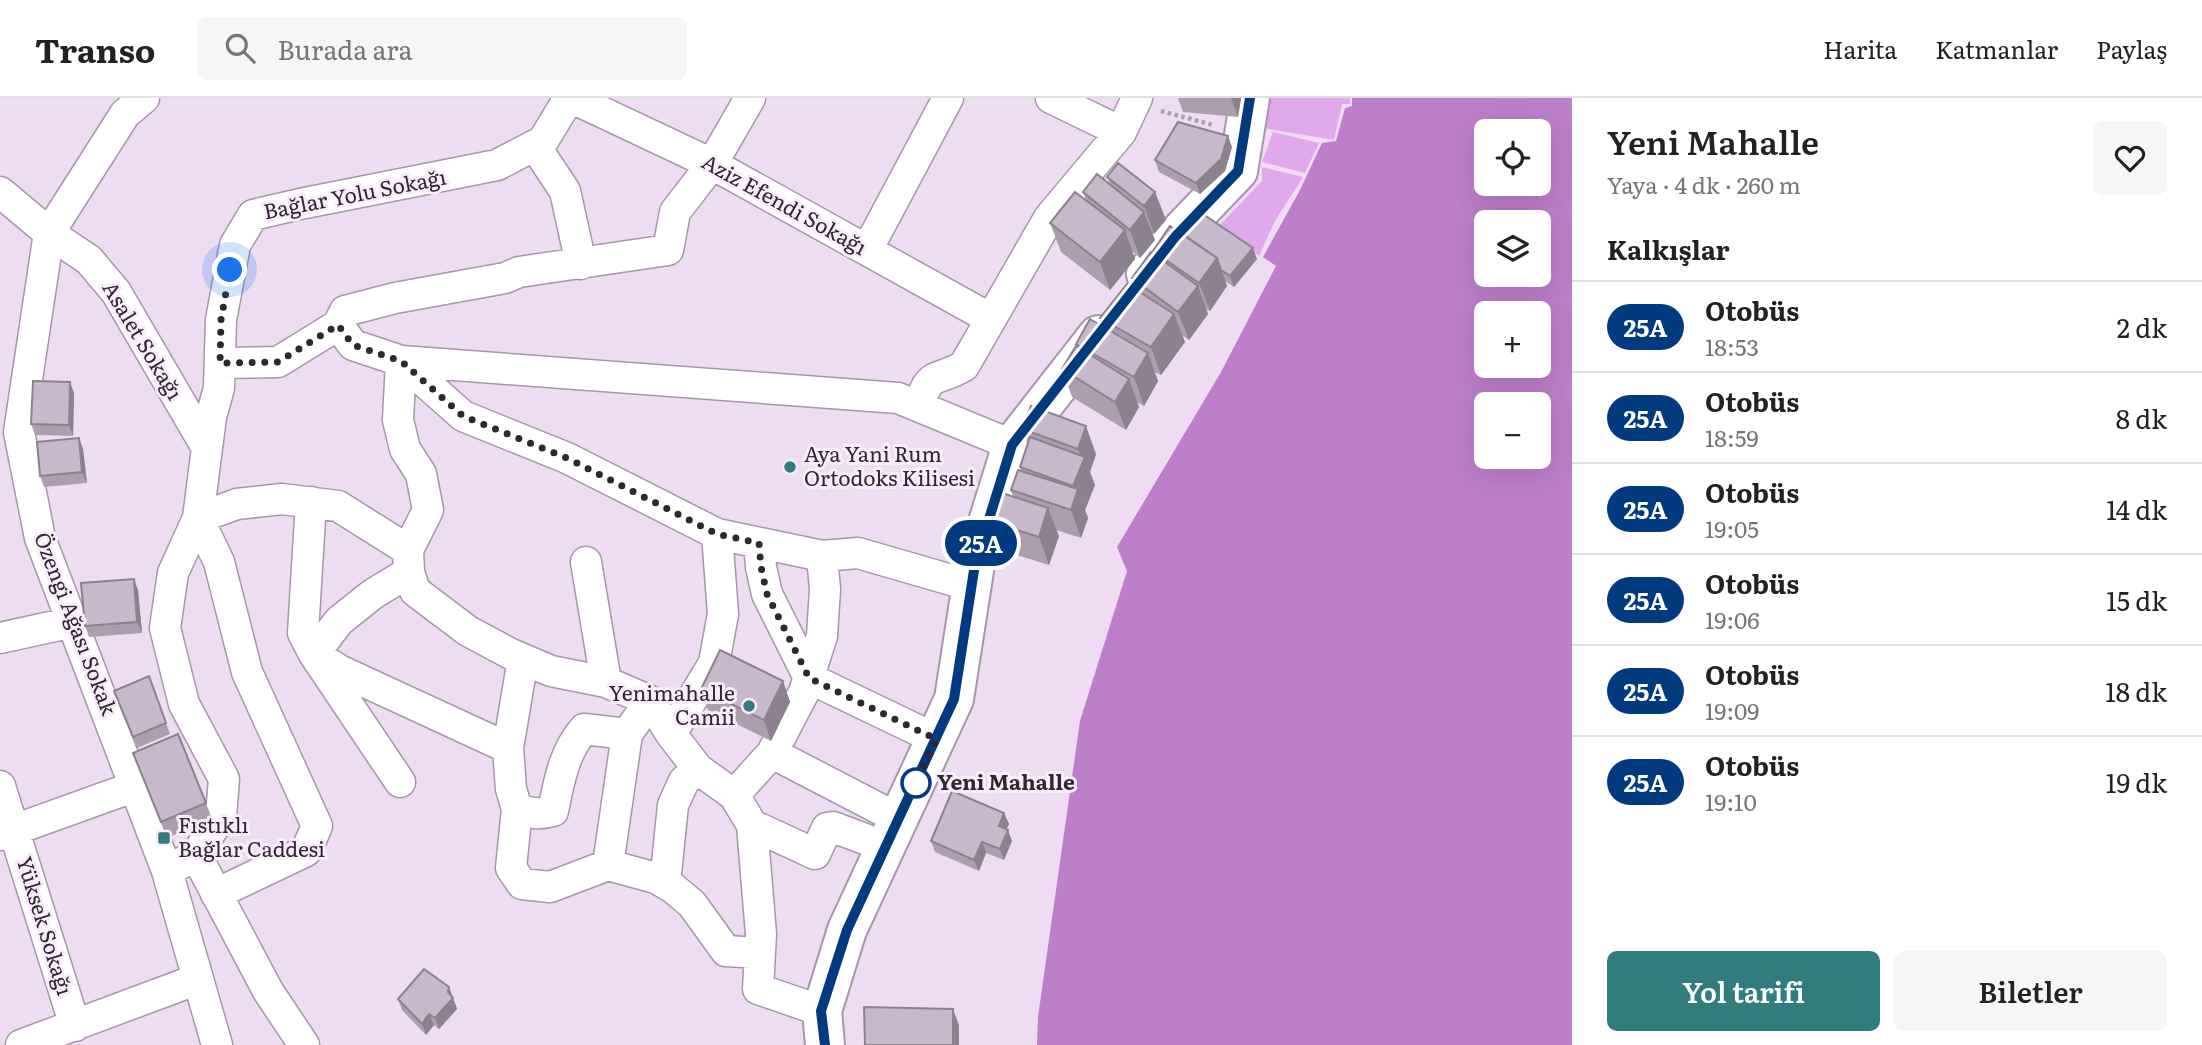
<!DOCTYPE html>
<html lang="tr">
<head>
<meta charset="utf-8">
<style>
	:root { --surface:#fff; --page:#f6f6f6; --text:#222; --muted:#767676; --line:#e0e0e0; --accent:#327b7e }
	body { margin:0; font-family:Literata,serif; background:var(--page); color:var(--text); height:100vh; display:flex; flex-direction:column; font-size:26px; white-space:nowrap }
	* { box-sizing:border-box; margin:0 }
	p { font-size:23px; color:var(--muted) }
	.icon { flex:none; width:38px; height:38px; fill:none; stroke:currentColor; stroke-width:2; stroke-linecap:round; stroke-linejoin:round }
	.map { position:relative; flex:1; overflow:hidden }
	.drawer { display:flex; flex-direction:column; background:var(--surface); width:630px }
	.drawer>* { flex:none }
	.badge { padding:0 14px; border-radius:23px; font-size:24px; line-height:46px }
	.tools { position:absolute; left:1474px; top:21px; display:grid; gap:14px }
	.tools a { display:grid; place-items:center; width:77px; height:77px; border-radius:10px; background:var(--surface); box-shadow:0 7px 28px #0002; font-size:35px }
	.you { position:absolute; width:35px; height:35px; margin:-18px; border:5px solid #fff; border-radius:50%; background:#1a73e8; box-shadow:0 0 0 10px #1a73e833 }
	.map>.badge { position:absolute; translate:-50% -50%; box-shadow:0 0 0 4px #fff }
	h2 { padding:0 35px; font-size:26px; line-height:63px }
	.round { display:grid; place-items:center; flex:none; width:74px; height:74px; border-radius:10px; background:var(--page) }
	.summary { display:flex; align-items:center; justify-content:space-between; height:119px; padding:0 35px }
	h1 { font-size:33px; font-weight:600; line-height:52px }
	.primary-button { display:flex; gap:14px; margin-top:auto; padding:14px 35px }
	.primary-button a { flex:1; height:80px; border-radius:10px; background:var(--accent); color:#fff; font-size:28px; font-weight:600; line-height:80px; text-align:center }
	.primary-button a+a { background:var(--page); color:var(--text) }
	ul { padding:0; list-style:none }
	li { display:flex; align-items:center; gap:21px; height:91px; padding:0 35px; border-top:2px solid var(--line) }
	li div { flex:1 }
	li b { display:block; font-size:26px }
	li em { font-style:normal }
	li .badge { min-width:77px; font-weight:700; text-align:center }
	header { display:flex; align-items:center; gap:42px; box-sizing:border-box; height:98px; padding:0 35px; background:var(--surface); border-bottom:2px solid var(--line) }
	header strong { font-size:33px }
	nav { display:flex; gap:38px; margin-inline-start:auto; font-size:24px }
	.search { width:490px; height:63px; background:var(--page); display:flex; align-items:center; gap:18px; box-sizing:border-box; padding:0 24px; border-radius:10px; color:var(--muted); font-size:26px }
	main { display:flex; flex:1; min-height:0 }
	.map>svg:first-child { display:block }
	.green { fill:#e0a9eb }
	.water { fill:#bd7eca; fill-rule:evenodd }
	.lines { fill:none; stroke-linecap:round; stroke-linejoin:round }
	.street-casing { stroke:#a796aa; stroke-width:33 }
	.secondary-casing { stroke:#a796aa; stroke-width:42 }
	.path { stroke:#ac9eaf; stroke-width:4.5; stroke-dasharray:3.5 3.5; stroke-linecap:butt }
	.street { stroke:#fff; stroke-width:30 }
	.secondary { stroke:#fff; stroke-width:38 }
	.wall { fill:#ac9eaf }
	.shaded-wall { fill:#8c818f }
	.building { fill:#c8b8cc; stroke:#8c818f; stroke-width:2 }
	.line-casing { stroke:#fff; stroke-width:16 }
	.line { stroke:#003b80; stroke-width:10 }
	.walk { stroke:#2e272f; stroke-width:7; stroke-dasharray:0 12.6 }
	.poi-dot { fill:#327b7e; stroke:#faecfc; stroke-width:2.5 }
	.stop-dot { fill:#fff; stroke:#003b80; stroke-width:3.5 }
	.labels { text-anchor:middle; stroke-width:6; stroke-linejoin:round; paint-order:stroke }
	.street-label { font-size:21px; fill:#2e272f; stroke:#faecfc }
	.poi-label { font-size:21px; fill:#2e272f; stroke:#faecfc; text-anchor:start }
	.stop-label { font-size:21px; font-weight:bold; fill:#2e272f; stroke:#faecfc; text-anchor:start }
</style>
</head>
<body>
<header>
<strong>Transo</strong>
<div class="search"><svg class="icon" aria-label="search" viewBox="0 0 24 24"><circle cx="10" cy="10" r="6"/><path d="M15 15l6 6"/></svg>Burada ara</div>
<nav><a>Harita</a><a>Katmanlar</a><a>Paylaş</a></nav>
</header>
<main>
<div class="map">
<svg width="1572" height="947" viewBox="0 0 1572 947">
	<rect width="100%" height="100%" fill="#eeddf2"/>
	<path class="green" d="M1268 0H1350V6H1342L1334 42 1263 30Z
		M1273 34 1319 45 1305 75 1262 64Z
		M1262 69 1303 79 1275 123 1259 158 1217 130 1262 83Z"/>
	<path class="water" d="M1352 0H1572V947H1037L1038 919 1080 623 1127 473 1117 449 1221 274 1276 168 1263 159 1300 92 1322 45 1336 43 1345 10 1352 8ZM1486 33H1538V86H1486ZM1486 124H1538V177H1486ZM1486 215H1538V268H1486ZM1486 306H1538V359H1486Z"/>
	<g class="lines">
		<g class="street-casing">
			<path id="street" d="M144 0 125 16 49 135 19 334 40 440 167 773 217 947
				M572 0 712 66 991 221
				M750 0 712 66 675 114 668 152 519 174 505 180 395 200 345 213 338 227 353 247 401 263 898 300 1012 347
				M1051 0 1121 34
				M535 48 565 93 581 166
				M0 94 49 135 89 162 116 194 207 350
				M867 152 948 0
				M401 263 463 318 567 360 717 436 822 458 825 491 822 538 804 594 772 655 734 697 752 727 761 836 758 891 822 913
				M401 263 398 322 405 351 421 376 428 412 408 452
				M220 265 278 264 338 227
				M919 308C930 271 935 285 964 268L1049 120 1121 34 1137 0
				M311 404 303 535 314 556 339 572 508 650
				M759 445 761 469 767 496 809 580 936 641
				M822 458 858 455 972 488
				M586 464 606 584
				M0 540 73 524
				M523 561 508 650 511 691 517 711 511 770 522 786 550 789 608 767 656 780 673 790 692 806 726 853 760 855
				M671 636 714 565 723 516 717 436
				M772 655 899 721
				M400 684 314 556 339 523 373 496 409 474
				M0 688 75 928
				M517 711C530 715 540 717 553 713 559 683 564 654 584 631L627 636
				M752 727 815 756 827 730 833 729 886 749
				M0 737 136 688
				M196 757 268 893 304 947
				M608 767 627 636 650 603
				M167 773 196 757 221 718 224 681 184 606 165 530 173 475 198 420 237 406 282 401 338 408 408 452 409 474 415 493 468 533 511 556 551 573 606 584 650 603 671 636 698 671 734 697
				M665 785 673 707 684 683 698 671
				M216 796 306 753 317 728 247 574 219 464 198 420 211 319 219 290 221 222 235 147 253 117 300 106 497 67 543 43 569 0
				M21 947 198 881"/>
		</g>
		<g class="secondary-casing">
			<path id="secondary" d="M1146 176 1175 139 1238 73 1250 0
				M825 947 822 913 847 832 954 601 975 466 1012 347 1098 237"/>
		</g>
		<path class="path" d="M1161 13 1213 27"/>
		<use href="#street" class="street"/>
		<use href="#secondary" class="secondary"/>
	</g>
	<path class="wall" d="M1178 0H1241L1238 19 1183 14Z
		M1232 49 1225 73 1200 96 1159 74 1155 62Z
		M1107 79 1155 94 1166 122 1154 136 1152 134 1155 142 1140 160 1132 153 1135 161 1110 192 1061 154 1050 125 1086 102 1083 94 1110 86Z
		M1183 136 1257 161 1234 189 1225 183 1227 188 1210 213 1206 211 1208 216 1189 242 1182 237 1185 244 1161 277 1154 274 1158 283 1144 308 1137 304 1139 309 1126 332 1072 299 1062 271 1078 249 1076 246 1104 229 1100 220 1136 192 1132 180 1154 156 1153 153Z
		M74 295 73 338 35 337 31 326Z
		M1022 331 1096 356 1090 374 1095 387 1085 412 1088 420 1081 440 1056 432 1059 438 1049 467 1001 452 991 424 1013 399 1011 392 1021 373 1020 369 1028 346Z
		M83 351 87 385 44 389 40 378Z
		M138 492 142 535 89 539 85 528Z
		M149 578 170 636 137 650 118 604Z
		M783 583 790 604 771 643 708 612 701 591Z
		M133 655 206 705 212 721 167 740Z
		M1004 715 1009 726 1006 731 1012 743 1004 762 986 755 979 773 935 754 931 743Z
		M449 889 457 911 439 931 434 927 426 937 402 912 398 901Z"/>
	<path class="shaded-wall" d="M1231 0H1241L1238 19Z
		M1228 38 1232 49 1225 73 1200 96 1196 85Z
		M1155 94 1166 122 1154 136 1144 108Z
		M1144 114 1155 142 1140 160 1130 132Z
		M1125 132 1135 161 1110 192 1100 164Z
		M1253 150 1257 161 1234 189 1230 178Z
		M1217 160 1227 188 1210 213 1199 185Z
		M1198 188 1208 216 1189 242 1178 214Z
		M1174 216 1185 244 1161 277 1151 249Z
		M1148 255 1158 283 1144 308 1134 279Z
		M1129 281 1139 309 1126 332 1115 304Z
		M70 284 74 295 73 338 69 327Z
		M1086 328 1096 356 1090 374 1095 387 1085 412 1088 420 1081 440 1071 412 1076 396 1073 388 1083 363 1078 351Z
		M79 340 83 351 87 385 82 374Z
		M1048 410 1059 438 1049 467 1039 439Z
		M134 481 138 492 142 535 137 524Z
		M783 583 790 604 771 643 764 622Z
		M1004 715 1009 726 1003 739 999 728Z
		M1008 732 1012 743 1004 762 1000 751Z
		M982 744 986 755 979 773 974 762Z
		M449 889 457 911 439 931 435 920 448 894Z
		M953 911 959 927V947H953Z
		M429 916 434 927 426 937 422 926Z"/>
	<path class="building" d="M1178 24 1228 38 1221 61 1196 85 1155 62Z
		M1118 65 1155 94 1144 108 1107 79Z
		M1097 76 1144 114 1130 132 1083 94Z
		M1075 94 1125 132 1100 164 1050 125Z
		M1200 114 1253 150 1230 178 1221 172 1217 160 1183 136Z
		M1170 128 1217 160 1199 185 1153 153Z
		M1151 154 1198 188 1178 214 1132 180Z
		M1127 186 1174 216 1151 249 1100 220Z
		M1090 221 1148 255 1134 279 1076 246Z
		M1076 248 1129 281 1115 304 1062 271Z
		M33 283 70 284 69 327 31 326Z
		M1031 308 1086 328 1078 351 1022 331Z
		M1030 339 1085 359 1073 388 1020 369Z
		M79 340 82 374 40 378 37 344Z
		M1018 372 1078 391 1071 412 1011 392Z
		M999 394 1048 410 1039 439 991 424Z
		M134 481 137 524 85 528 81 485Z
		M720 552 783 583 764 622 701 591Z
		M149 578 166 625 133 639 114 593Z
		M178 636 206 705 161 724 133 655Z
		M952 693 1004 715 999 728 1008 732 1000 751 982 744 974 762 931 743Z
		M424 871 449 889 448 894 453 900 435 920 429 916 422 926 398 901Z
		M864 909 953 911V947H865Z"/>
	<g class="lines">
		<g class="line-casing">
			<path id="line" d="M825 947 821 913 847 832 954 601 975 466 1012 347 1175 139 1238 73 1250 0"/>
		</g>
		<use href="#line" class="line"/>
		<path class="walk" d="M230 172 221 222 220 265 278 264 338 227 353 247 401 263 463 318 567 360 717 436 759 445 761 469 767 496 809 580 936 641 916 685"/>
	</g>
	<g class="poi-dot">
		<circle cx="790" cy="369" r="7"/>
		<circle cx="749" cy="608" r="7"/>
		<rect x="157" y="733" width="14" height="14" rx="3.5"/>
	</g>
	<circle class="stop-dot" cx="916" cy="685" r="14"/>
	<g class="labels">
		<g class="street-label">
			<text transform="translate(355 97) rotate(-11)" y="7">Bağlar Yolu Sokağı</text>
			<text transform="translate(784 107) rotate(29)" y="7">Aziz Efendi Sokağı</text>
			<text transform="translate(142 243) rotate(59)" y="7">Asalet Sokağı</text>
			<text transform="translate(75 526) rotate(69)" y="7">Özengi Ağası Sokak</text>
			<text transform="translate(44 828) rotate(73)" y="7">Yüksek Sokağı</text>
		</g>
		<g class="poi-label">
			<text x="804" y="364">Aya Yani Rum<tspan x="804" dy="24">Ortodoks Kilisesi</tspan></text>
			<text x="735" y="603" text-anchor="end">Yenimahalle<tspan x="735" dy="24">Camii</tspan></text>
			<text x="178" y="735">Fıstıklı<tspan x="178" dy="24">Bağlar Caddesi</tspan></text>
		</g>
		<g class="stop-label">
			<text x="937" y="692">Yeni Mahalle</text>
		</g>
	</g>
</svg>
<div class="tools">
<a><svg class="icon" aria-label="locate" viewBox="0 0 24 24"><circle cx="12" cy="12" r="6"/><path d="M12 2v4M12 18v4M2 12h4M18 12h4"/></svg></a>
<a><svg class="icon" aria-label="layers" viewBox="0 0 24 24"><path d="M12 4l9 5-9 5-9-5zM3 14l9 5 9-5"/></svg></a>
<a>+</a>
<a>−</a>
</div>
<div class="you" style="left:230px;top:172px"></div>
<b class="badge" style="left:981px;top:445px;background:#003b80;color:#fff">25A</b>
</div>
<section class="drawer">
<div class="summary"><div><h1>Yeni Mahalle</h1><p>Yaya · 4 dk · 260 m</p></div><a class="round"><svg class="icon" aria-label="heart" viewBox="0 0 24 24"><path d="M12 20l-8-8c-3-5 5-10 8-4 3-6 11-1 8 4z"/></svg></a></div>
<h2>Kalkışlar</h2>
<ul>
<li><span class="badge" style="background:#003b80;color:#fff">25A</span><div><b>Otobüs</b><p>18:53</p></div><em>2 dk</em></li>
<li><span class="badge" style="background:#003b80;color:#fff">25A</span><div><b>Otobüs</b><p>18:59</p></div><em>8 dk</em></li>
<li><span class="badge" style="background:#003b80;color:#fff">25A</span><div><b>Otobüs</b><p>19:05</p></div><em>14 dk</em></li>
<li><span class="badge" style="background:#003b80;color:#fff">25A</span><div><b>Otobüs</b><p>19:06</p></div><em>15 dk</em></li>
<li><span class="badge" style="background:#003b80;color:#fff">25A</span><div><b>Otobüs</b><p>19:09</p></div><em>18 dk</em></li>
<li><span class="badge" style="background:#003b80;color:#fff">25A</span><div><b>Otobüs</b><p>19:10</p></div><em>19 dk</em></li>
</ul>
<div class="primary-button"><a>Yol tarifi</a><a>Biletler</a></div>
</section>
</main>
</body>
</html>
